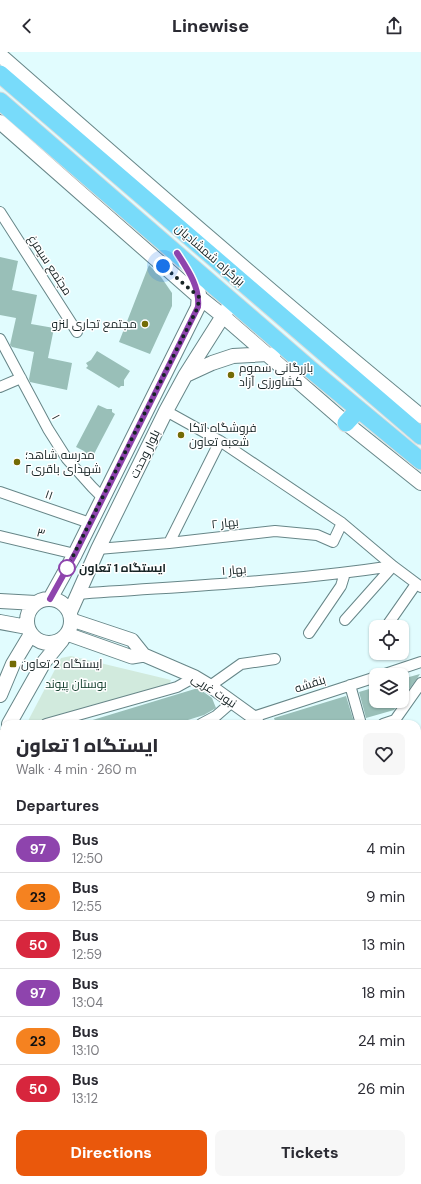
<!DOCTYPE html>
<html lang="en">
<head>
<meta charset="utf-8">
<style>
	:root { --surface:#fff; --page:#f7f7f7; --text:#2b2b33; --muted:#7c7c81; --line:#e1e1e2; --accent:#ea580c }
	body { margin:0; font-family:"DM Sans",Cairo,sans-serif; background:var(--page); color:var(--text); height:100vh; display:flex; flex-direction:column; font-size:15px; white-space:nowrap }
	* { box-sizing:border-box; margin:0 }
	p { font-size:13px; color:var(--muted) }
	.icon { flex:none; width:22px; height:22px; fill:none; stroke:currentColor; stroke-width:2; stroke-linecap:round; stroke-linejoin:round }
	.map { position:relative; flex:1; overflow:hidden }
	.panel { position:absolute; left:0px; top:668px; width:421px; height:464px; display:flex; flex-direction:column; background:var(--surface); border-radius:12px 12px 0 0; box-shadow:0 1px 3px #0004 }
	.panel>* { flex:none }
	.badge { padding:0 8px; border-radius:13px; font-size:14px; line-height:26px }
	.tools { position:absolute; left:369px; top:568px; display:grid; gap:8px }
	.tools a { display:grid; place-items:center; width:40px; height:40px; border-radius:8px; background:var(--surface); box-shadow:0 1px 3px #0004; font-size:20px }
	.you { position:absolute; width:20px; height:20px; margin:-10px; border:3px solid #fff; border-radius:50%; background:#1a73e8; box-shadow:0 0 0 6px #1a73e833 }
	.map>.badge { position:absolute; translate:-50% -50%; box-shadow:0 0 0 2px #fff }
	h2 { padding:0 16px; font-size:15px; line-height:36px }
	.round { display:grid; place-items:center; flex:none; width:42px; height:42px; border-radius:8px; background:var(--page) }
	.headline { display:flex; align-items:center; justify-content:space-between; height:68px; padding:0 16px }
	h1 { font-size:19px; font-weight:800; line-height:30px }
	.cta { display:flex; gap:8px; margin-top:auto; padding:8px 16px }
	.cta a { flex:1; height:46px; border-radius:8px; background:var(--accent); color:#fff; font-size:16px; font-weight:800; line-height:46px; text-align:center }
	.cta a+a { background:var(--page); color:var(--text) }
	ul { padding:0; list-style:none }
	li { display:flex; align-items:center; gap:12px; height:48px; padding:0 16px; border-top:1px solid var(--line) }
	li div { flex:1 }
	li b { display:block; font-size:15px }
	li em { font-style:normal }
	li .badge { min-width:44px; font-weight:700; text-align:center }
	header { display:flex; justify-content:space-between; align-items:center; height:52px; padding:0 16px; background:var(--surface); font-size:18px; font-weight:800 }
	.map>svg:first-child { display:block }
	.green { fill:#d1eadd }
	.building { fill:#99bfb8 }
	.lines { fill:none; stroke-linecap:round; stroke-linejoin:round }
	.minor-casing { stroke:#678688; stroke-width:12 }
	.tertiary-casing { stroke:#678688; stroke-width:15 }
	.secondary-casing { stroke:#678688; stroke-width:16 }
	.trunk-casing { stroke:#dadcdc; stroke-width:19 }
	.minor { stroke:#fff; stroke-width:10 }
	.tertiary { stroke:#fff; stroke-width:13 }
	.secondary { stroke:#fff; stroke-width:14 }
	.trunk { stroke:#78dbfa; stroke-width:17 }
	.line-casing { stroke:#fff; stroke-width:9 }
	.line { stroke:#8e44ad; stroke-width:6 }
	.walk { stroke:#172425; stroke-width:4; stroke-dasharray:0 7.2 }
	.poi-dot { fill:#736b05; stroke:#fff; stroke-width:1.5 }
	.stop-dot { fill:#fff; stroke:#8e44ad; stroke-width:2 }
	.labels { text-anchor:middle; stroke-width:3; stroke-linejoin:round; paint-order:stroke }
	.street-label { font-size:12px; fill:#172425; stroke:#fff }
	.poi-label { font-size:12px; fill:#172425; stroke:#fff; text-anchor:start }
	.stop-label { font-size:12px; font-weight:bold; fill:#172425; stroke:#fff; text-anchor:start }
	.park-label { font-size:12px; fill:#0c3927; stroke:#fff }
</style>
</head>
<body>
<header><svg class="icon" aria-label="back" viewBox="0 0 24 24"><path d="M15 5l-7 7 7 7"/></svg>Linewise<svg class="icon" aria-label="share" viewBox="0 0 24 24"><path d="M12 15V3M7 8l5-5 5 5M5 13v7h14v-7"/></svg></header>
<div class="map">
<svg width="421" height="1132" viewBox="0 0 421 1132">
	<rect width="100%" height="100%" fill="#e1fcfe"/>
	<path class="green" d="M71 604 171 628 169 633 34 672H28L29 667 61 606Z"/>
	<path class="building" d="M0 205 18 209 12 238 37 243 31 272 54 276 48 306 72 311 67 338 30 330 29 327 34 300 12 295 10 293 16 266 0 263Z
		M149 213 161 225 172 241V254L150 302 119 290Z
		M97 299 130 319 124 328V334H121L119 336 86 316 88 314 86 311 91 308Z
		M98 353 107 357H112V360L115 362 93 404 90 402 87 404 84 399 76 395Z
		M420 622 418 625 402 647V627Z
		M376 635V649H400L394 658 366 666 359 640Z
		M198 636 212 646 216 656 204 663 175 672H86V670Z
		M346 644 354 670 352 671 353 672H276L274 666Z"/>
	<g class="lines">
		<g class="minor-casing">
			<path id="minor" d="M0 160 77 280
				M0 287 48 377 67 407 92 435 103 446
				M0 335 21 326
				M166 359 220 389 342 471 393 514 421 535
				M0 440 90 471
				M0 484 75 502
				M169 491 220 389
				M98 497 169 491 275 479 317 483 333 490 342 471
				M77 542C183 534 288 530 393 514
				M345 568 393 514
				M386 575 416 532
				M309 581 341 534 345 521
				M382 623 421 610
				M350 633 361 672
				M210 634 241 612 275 607
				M253 665 376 625
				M46 672 177 635 195 625
				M201 672 216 664 232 650
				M383 672 395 668 421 631
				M421 736V737
				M0 772 4 770
				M417 867 421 866
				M1 907 4 906
				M417 933 421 932
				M417 1056 421 1055
				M102 1128 103 1132
				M341 1132 356 1128"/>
		</g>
		<g class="tertiary-casing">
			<path id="tertiary" d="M72 568 132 588 144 603 195 625 210 634 253 665 258 672
				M67 582 132 605 144 603
				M214 1128 215 1132
				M413 1128 414 1132"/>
		</g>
		<g class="secondary-casing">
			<path id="secondary" d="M0 3C139 125 278 247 421 364
				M0 70 199 245 223 264 346 371 421 431
				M186 323 212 311 233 304 268 302 273 304
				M27 569a22 22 0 1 1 44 0a22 22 0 1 1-44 0Z
				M50 547 75 502 198 255 199 242 197 239
				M0 549 36 551
				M70 560 98 497 166 359 185 324 228 256
				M0 570 27 575
				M0 643 13 612 31 582
				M9 672 44 610 62 588
				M0 694 4 684
				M0 1090 4 1104
				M11 1128 12 1132"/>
		</g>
		<g class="trunk-casing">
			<path id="trunk" d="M0 22 421 384
				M0 49 310 317 421 409
				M346 371 358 358"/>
		</g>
		<use href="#minor" class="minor"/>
		<use href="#tertiary" class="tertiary"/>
		<use href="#secondary" class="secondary"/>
		<use href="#trunk" class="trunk"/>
	</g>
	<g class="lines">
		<g class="line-casing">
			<path id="line" d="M50 547 75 502 198 255C200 235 188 218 177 201"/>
		</g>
		<use href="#line" class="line"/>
		<path class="walk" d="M67 516 198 255 199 245 163 214"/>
	</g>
	<g class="poi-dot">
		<circle cx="145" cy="272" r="4"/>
		<circle cx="231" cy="323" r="4"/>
		<circle cx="181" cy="383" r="4"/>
		<circle cx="17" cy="410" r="4"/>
		<rect x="9" y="608" width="8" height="8" rx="2"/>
	</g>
	<circle class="stop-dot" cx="67" cy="516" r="8"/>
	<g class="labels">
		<g class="street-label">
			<text transform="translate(210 203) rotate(41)" y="4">بزرگراه شمشادیان</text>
			<text transform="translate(50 213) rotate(57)" y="4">مجتمع سیمرغ</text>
			<text transform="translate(56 365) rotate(62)" y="4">۱</text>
			<text transform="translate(145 402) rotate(-64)" y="4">بلوار وحدت</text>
			<text transform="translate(49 443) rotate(19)" y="4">۱۱</text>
			<text transform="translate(225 471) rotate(-6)" y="4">بهار ۲</text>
			<text transform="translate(41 481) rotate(14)" y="4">۳</text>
			<text transform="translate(234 518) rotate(-5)" y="4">بهار ۱</text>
			<text transform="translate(310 632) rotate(-18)" y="4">بنفشه</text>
			<text transform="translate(214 639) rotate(33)" y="4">نبوت غربی</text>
		</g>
		<g class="poi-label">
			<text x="137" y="276" text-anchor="end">مجتمع تجاری لنزو</text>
			<text x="239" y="320">بازرگانی سموم<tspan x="239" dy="14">کشاورزی آزاد</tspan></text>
			<text x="189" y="380">فروشگاه اتکا<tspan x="189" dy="14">شعبه تعاون</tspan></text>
			<text x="25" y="407">مدرسه شاهد؛<tspan x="25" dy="14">شهدای باقری۲</tspan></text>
			<text x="21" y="616">ایستگاه 2 تعاون</text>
		</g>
		<g class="stop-label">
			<text x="79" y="520">ایستگاه 1 تعاون</text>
		</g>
		<g class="park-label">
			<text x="76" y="636">بوستان پیوند</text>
		</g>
	</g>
</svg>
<div class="tools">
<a><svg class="icon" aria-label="locate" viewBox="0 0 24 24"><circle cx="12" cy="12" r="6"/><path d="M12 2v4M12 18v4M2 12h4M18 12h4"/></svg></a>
<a><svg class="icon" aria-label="layers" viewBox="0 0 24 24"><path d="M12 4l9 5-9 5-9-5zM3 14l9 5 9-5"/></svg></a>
</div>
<div class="you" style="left:163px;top:214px"></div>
<section class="panel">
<div class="headline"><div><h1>ایستگاه 1 تعاون</h1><p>Walk · 4 min · 260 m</p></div><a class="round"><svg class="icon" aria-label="heart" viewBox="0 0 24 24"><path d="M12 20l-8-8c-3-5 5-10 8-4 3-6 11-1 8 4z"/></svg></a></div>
<h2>Departures</h2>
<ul>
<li><span class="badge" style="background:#8e44ad;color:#fff">97</span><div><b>Bus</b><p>12:50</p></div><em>4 min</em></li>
<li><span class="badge" style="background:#f58220;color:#111">23</span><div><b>Bus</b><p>12:55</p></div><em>9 min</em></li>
<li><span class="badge" style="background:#d7263d;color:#fff">50</span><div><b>Bus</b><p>12:59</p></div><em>13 min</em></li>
<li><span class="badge" style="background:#8e44ad;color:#fff">97</span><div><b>Bus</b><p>13:04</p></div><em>18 min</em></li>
<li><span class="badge" style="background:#f58220;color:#111">23</span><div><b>Bus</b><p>13:10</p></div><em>24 min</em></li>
<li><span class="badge" style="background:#d7263d;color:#fff">50</span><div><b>Bus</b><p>13:12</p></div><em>26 min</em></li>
</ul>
<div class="cta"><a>Directions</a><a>Tickets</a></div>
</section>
</div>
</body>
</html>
